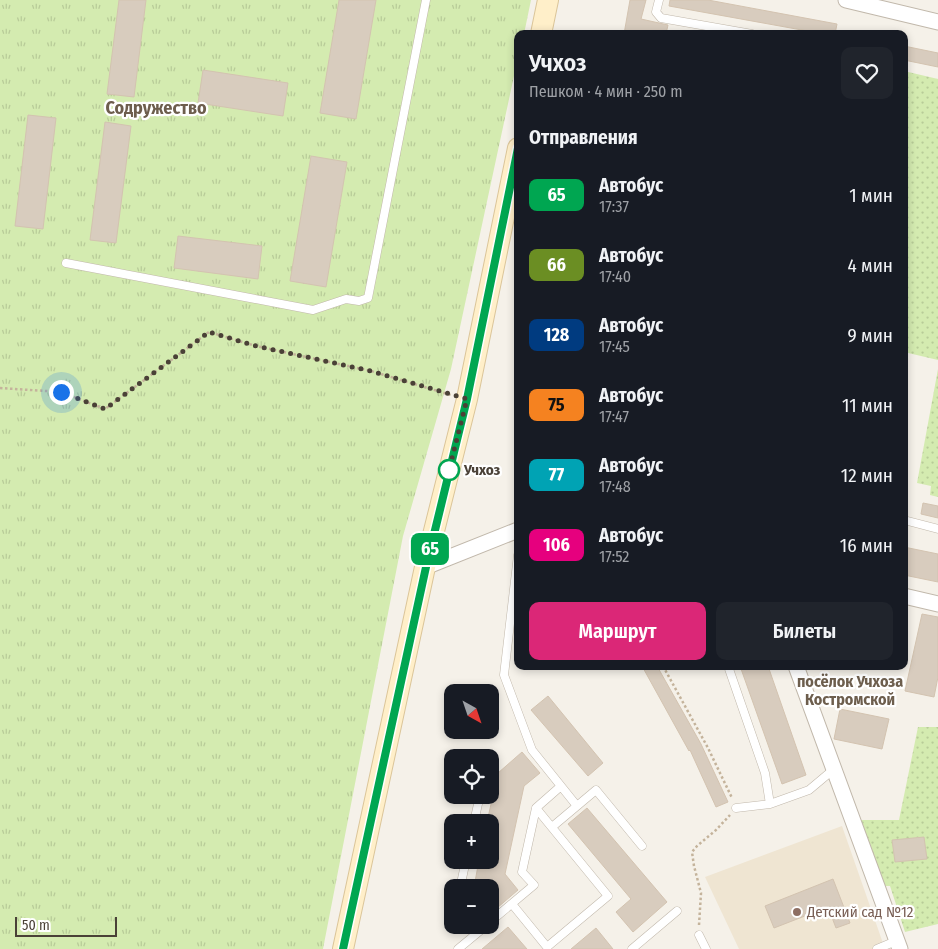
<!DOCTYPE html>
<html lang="ru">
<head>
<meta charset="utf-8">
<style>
	:root { --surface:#171b24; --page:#20242c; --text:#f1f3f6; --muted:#9ea1a6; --accent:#db2777 }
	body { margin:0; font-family:"Fira Sans Condensed",sans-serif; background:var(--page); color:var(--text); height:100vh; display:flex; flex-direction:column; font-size:19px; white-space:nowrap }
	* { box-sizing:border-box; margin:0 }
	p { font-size:16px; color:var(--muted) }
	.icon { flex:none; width:28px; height:28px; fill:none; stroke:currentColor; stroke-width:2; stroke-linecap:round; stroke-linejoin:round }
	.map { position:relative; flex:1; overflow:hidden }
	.drawer { position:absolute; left:514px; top:30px; width:394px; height:640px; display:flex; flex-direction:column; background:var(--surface); border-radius:10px; box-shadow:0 2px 8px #0003 }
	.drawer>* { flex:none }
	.badge { padding:0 10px; border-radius:8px; font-size:18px; line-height:32px }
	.needle { width:32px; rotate:140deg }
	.fabs { position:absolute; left:444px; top:684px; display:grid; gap:10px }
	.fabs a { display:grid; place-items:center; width:55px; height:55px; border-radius:10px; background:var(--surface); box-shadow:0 2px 8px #0003; font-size:25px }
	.scale { position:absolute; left:15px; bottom:12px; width:102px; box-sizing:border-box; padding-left:5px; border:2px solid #4a4137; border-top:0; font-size:14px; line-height:18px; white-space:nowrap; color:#4a4137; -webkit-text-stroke:4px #fff; paint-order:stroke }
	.you { position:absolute; width:25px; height:25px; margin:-12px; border:4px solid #fff; border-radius:50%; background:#1a73e8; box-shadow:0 0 0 8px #1a73e833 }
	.map>.badge { position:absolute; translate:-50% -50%; box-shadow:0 0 0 2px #fff }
	h2 { padding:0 15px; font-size:19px; line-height:45px }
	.round { display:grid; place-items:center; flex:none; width:52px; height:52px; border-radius:10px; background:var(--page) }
	.head { display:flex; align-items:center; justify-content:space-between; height:85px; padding:0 15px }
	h1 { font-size:24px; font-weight:600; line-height:38px }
	.cta { display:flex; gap:10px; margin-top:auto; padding:10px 15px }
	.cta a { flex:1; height:58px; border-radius:10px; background:var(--accent); color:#fff; font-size:20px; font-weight:600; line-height:58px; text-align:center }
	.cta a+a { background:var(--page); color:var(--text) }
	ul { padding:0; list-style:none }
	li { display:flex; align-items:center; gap:15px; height:70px; padding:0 15px }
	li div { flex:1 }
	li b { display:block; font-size:19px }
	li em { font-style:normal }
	li .badge { min-width:55px; font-weight:700; text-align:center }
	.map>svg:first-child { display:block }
	.education { fill:#efe5d2 }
	.grass { fill:url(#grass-tufts) }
	.park { fill:url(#park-dots) }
	.building { fill:#d8ccbe; stroke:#d3c3b0 }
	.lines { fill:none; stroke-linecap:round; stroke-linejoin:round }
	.lane-casing { stroke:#c1b8ab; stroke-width:9 }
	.street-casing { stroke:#c1b8ab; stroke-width:17 }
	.secondary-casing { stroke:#dbc599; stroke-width:22 }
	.path { stroke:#c4b39b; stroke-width:2.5; stroke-dasharray:2.5 2.5; stroke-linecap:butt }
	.lane { stroke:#fff; stroke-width:8 }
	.street { stroke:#fff; stroke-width:15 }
	.secondary { stroke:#ffefc9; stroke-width:20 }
	.line-casing { stroke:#fff; stroke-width:11 }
	.line { stroke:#00a651; stroke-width:8 }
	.walk { stroke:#4a4137; stroke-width:5; stroke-dasharray:0 9 }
	.stop-dot { fill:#fff; stroke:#00a651; stroke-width:2.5 }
	.education-dot { fill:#8d6e63; stroke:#fff; stroke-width:2 }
	.labels { text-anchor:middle; stroke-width:4.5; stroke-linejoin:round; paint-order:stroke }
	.stop-label { font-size:15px; font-weight:bold; fill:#4a4137; stroke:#fff; text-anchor:start }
	.education-label { font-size:15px; fill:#785e54; stroke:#fff; text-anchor:start }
	.neighbourhood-label { font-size:16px; font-weight:bold; fill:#6d5e4d; stroke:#fff }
	.quarter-label { font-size:18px; font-weight:bold; fill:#6d5e4d; stroke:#fff }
</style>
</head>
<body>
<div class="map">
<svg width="938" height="949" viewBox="0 0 938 949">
	<defs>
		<pattern id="grass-tufts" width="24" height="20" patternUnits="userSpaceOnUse" patternTransform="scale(1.25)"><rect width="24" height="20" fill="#d4ebb0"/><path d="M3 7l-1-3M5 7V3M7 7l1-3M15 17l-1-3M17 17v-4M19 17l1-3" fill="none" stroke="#b8cb98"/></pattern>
		<pattern id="park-dots" width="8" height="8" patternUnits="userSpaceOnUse" patternTransform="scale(1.25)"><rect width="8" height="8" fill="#d4ebb0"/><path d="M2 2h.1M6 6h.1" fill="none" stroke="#b8cb98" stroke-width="1.8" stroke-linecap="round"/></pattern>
	</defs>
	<rect width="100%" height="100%" fill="#f5f1e9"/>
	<path class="education" d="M842 826 885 949H739L705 877Z"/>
	<path class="grass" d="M0 0H531L524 34H518L517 62 451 369 403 536 323 949H0Z"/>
	<path class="park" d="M904 71 938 79V360L904 352V322L905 312H904Z
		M938 369V497L930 495 931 486 917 483Z
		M918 727H938V924L905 932 890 886H885L861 820H899Z"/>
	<path class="building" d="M119 0H146L134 97 107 94Z
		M339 0H376L356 119 320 113Z
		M630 0H646L641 19 668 25 666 34H624Z
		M670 0H708L837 24 835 34H824L669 6Z
		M904 46 938 53V67L904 60Z
		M203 70 288 83 283 116 198 103Z
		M28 115 56 118 43 229 15 226Z
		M105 122 131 126 116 243 90 240Z
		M311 156 347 162 326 287 290 281Z
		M178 236 262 246 258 279 174 268Z
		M923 503 938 506V518L921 514Z
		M904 547 938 554V582L904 575Z
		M922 614 938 617V677L934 697 905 691Z
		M642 666H657L701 744 728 802 716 807 690 750 689 751Z
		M740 666H768L806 775 782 784Z
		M548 696 603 763 588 776 531 710Z
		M840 709 889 719 882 749 834 739Z
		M522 752 540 773 524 786 505 874 518 890 497 908 490 900V888H480L475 882 479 860H490V822H487L498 773Z
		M587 808 667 902 633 932 616 912 631 899 568 824Z
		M924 837 927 859 895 862 892 840Z
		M833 879 850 923 836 928 828 907 774 928 765 906Z
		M508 927 527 949H482Z
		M596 928 613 949H571Z"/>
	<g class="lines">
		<g class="lane-casing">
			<path id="lane" d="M659 0 656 12 661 18 752 34
				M66 263 313 310 346 299 359 301 368 298 426 0
				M904 520 938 529
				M518 555 504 675 532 750 577 806
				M728 666 765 773 770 804
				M736 808 770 804 809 790 834 769
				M474 822 480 795
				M552 827 596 790 642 846
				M460 888 466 860
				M512 904 547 947 608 896 536 808
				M490 922 534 885 522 872 536 808 561 786
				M699 935 706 949
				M458 949 487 925
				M632 949 677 911
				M877 949 896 941"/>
		</g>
		<g class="street-casing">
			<path id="street" d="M846 0 938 22
				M425 567 518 530
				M904 596 938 604
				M796 666 900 949"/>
		</g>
		<g class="secondary-casing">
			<path id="secondary" d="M541 34 548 0
				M343 949 425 567 467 399 518 148"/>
		</g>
		<path class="path" d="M0 388 61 392 105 409 209 332 256 346 371 371 451 395
			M663 666 708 748 732 798
			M699 925 701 893 694 866 692 852 697 846 716 830 730 815"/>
		<use href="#lane" class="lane"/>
		<use href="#street" class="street"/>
		<use href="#secondary" class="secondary"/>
	</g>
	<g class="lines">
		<g class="line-casing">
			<path id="line" d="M343 949 426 567 467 399 518 148"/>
		</g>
		<use href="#line" class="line"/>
		<path class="walk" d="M61 392 105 409 209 332 256 346 371 371 467 399 449 470"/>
	</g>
	<circle class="stop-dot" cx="449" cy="470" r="10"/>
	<circle class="education-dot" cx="797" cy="912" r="5"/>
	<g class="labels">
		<g class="stop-label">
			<text x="464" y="475">Учхоз</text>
		</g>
		<g class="education-label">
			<text x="807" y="917">Детский сад №12</text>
		</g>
		<g class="neighbourhood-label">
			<text x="850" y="687">посёлок Учхоза<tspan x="850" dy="18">Костромской</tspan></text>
		</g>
		<g class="quarter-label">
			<text x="156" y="114">Содружество</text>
		</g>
	</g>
</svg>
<div class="fabs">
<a><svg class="needle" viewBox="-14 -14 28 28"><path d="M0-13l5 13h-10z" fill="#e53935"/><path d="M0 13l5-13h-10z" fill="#9ea1a6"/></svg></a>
<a><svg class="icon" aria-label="locate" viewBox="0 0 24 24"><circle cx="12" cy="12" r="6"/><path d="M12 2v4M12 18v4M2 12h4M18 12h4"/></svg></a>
<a>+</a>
<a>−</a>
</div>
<div class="scale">50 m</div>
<div class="you" style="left:61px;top:392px"></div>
<b class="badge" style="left:430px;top:549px;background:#00a651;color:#fff">65</b>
<section class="drawer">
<div class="head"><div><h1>Учхоз</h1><p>Пешком · 4 мин · 250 m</p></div><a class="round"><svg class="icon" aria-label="heart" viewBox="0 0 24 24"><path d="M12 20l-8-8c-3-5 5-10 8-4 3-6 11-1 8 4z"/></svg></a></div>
<h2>Отправления</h2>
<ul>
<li><span class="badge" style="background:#00a651;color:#fff">65</span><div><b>Автобус</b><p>17:37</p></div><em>1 мин</em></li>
<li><span class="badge" style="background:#6b8e23;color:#fff">66</span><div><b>Автобус</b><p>17:40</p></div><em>4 мин</em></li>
<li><span class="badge" style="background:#003b80;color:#fff">128</span><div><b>Автобус</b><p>17:45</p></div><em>9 мин</em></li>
<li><span class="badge" style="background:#f58220;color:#111">75</span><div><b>Автобус</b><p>17:47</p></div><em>11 мин</em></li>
<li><span class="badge" style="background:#00a3b4;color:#fff">77</span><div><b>Автобус</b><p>17:48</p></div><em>12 мин</em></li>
<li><span class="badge" style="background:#e6007e;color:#fff">106</span><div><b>Автобус</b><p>17:52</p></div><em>16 мин</em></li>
</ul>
<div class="cta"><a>Маршрут</a><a>Билеты</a></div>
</section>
</div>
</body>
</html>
